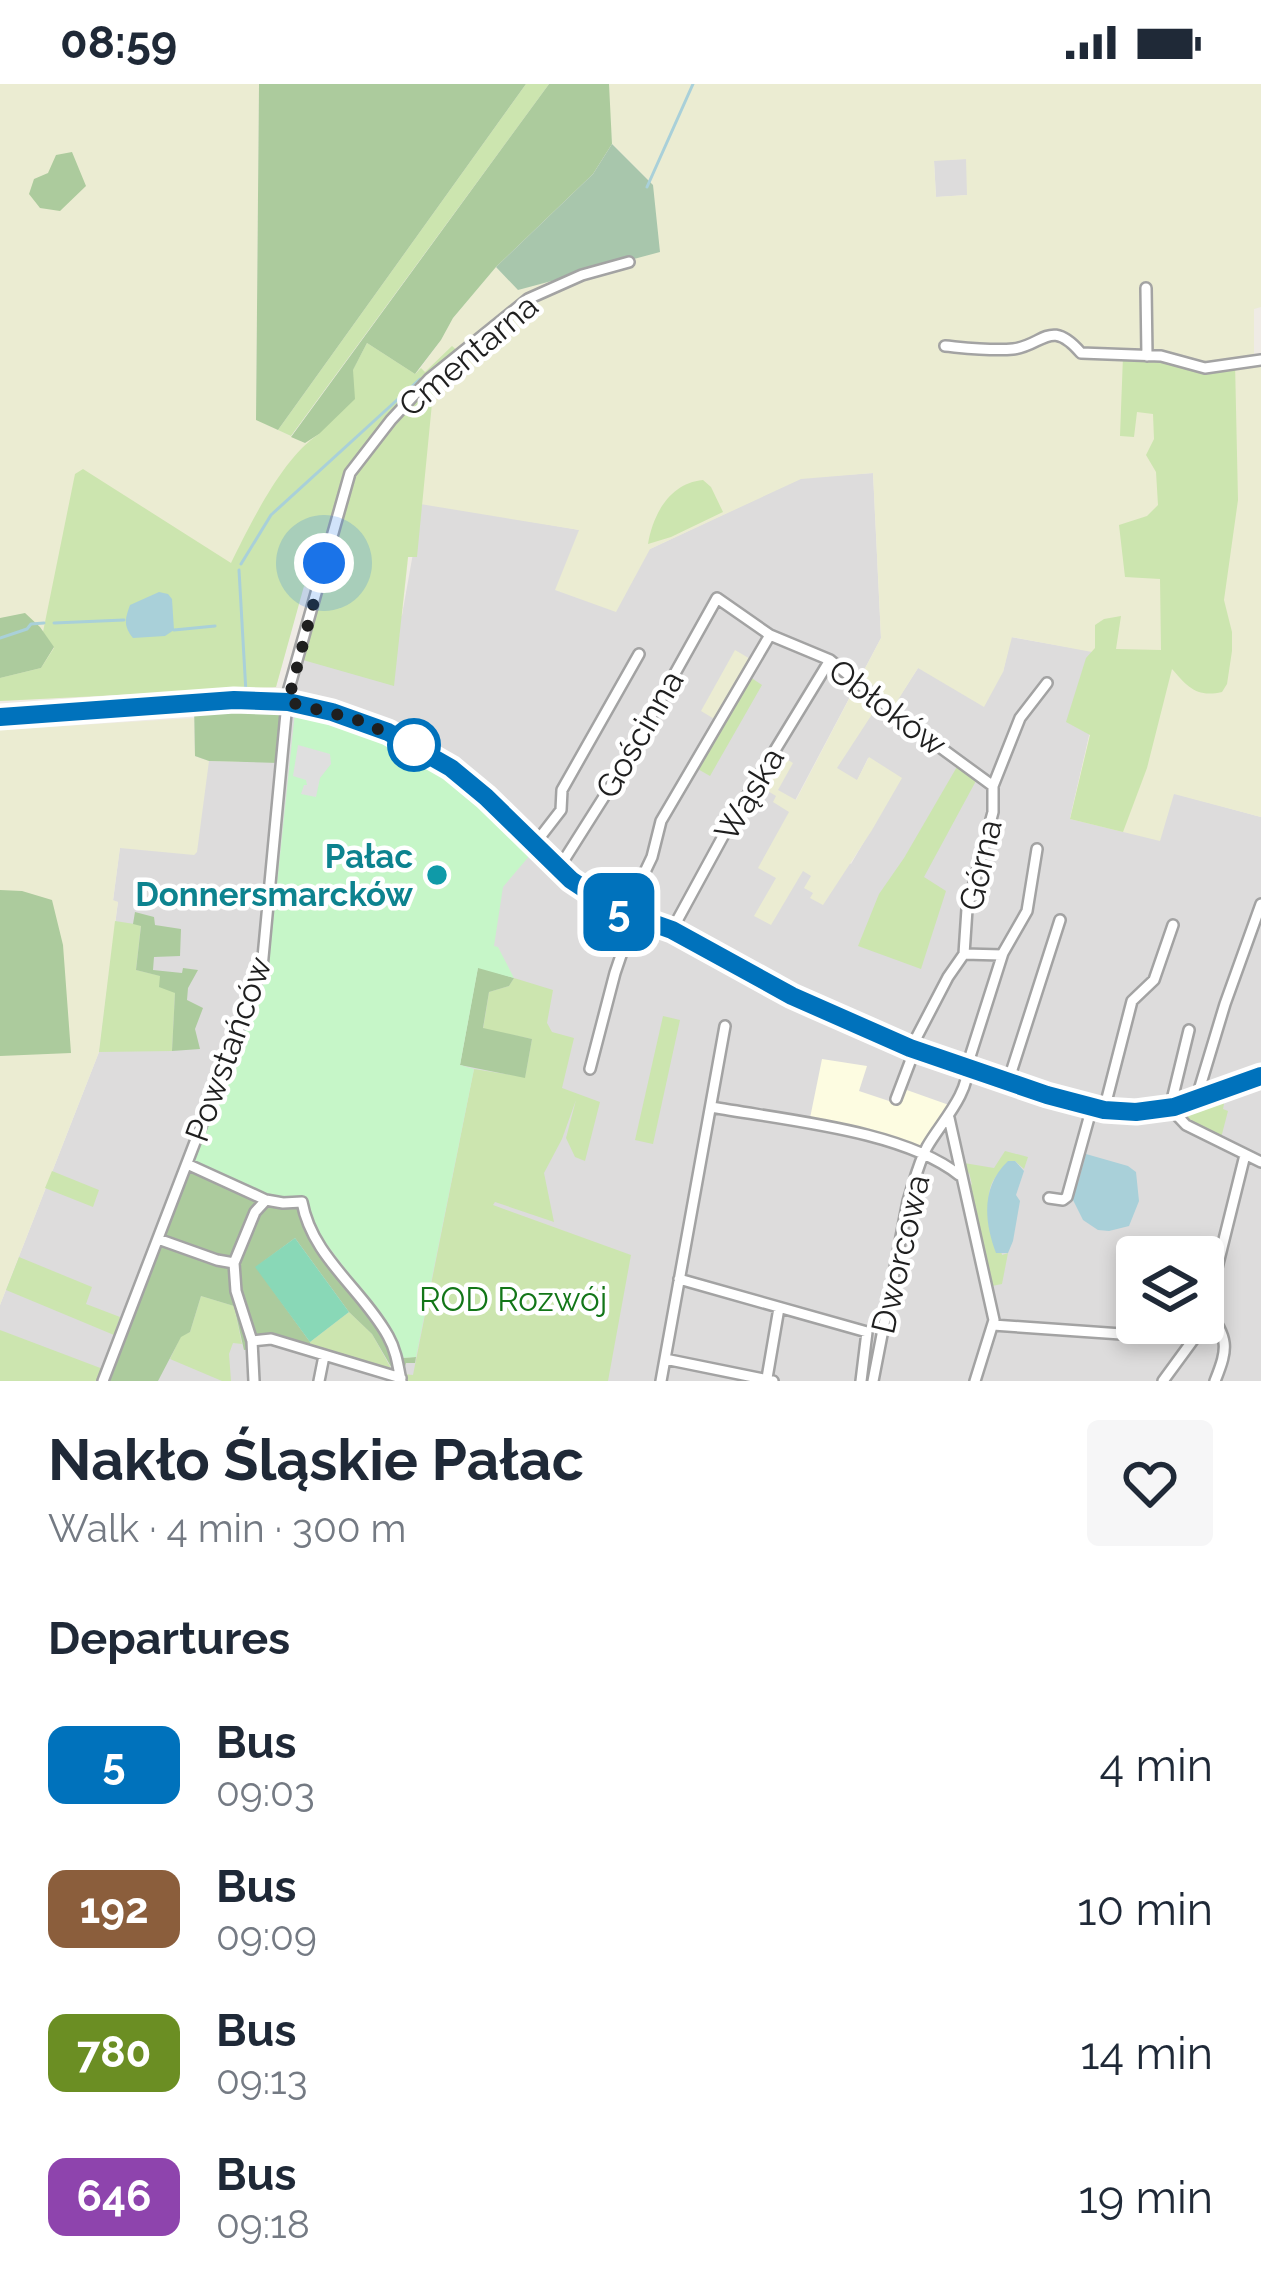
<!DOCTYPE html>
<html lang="en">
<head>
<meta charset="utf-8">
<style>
	:root { --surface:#fff; --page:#f6f6f7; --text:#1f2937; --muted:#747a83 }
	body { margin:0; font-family:Raleway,sans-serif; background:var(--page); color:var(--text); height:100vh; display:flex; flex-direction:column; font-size:45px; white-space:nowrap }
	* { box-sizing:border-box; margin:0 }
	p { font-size:39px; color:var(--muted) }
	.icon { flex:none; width:66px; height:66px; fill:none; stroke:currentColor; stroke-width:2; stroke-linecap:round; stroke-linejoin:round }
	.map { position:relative; height:1297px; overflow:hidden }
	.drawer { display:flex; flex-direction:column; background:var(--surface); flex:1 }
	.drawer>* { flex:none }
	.badge { padding:0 24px; border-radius:18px; font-size:42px; line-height:78px }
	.tools { position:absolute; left:1116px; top:1152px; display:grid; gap:24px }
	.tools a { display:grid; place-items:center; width:108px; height:108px; border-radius:12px; background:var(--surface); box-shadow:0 6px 18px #0003; font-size:60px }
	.you { position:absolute; width:60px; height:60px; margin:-30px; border:9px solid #fff; border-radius:50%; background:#1a73e8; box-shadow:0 0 0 18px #1a73e833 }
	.map>.badge { position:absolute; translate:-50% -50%; box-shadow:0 0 0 6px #fff }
	h2 { padding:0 48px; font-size:45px; line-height:108px }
	.round { display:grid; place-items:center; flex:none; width:126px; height:126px; border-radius:12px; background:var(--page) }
	.summary { display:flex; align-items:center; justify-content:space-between; height:204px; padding:0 48px }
	h1 { font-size:57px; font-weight:700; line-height:90px }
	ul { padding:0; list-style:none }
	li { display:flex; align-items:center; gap:36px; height:144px; padding:0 48px }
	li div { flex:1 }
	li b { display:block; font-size:45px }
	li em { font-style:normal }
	li .badge { min-width:132px; font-weight:700; text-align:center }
	.status { display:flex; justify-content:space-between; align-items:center; height:84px; padding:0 60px; background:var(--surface); direction:ltr }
	.status svg { height:33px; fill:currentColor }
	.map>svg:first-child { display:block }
	.residential { fill:#dddcdc; fill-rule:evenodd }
	.education { fill:#fdfce1 }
	.farmland { fill:#ebecd2; fill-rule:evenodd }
	.grass { fill:#cce5af }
	.forest { fill:#accb9d }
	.cemetery { fill:#a8c6ac }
	.park { fill:#c6f6c8 }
	.pitch { fill:#89d8b7 }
	.parking { fill:#dfdfdf }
	.water { fill:#a9d0d9 }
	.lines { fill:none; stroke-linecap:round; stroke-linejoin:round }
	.stream { stroke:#a9d0d9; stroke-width:3 }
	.minor-casing { stroke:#a3a3a3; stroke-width:14 }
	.major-casing { stroke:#8f5e0b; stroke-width:16 }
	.minor { stroke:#fff; stroke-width:9 }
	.major { stroke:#f5cfa4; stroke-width:12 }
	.line-casing { stroke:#fff; stroke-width:27 }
	.line { stroke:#0072bc; stroke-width:18 }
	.walk { stroke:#1f1f1f; stroke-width:12; stroke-dasharray:0 21.6 }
	.stop-dot { fill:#fff; stroke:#0072bc; stroke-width:6 }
	.culture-dot { fill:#0f9aa8; stroke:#fff; stroke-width:4.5 }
	.labels { text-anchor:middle; stroke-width:9; stroke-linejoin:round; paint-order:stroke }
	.street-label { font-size:33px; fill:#1f1f1f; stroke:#fff }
	.culture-label { font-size:33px; font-weight:bold; fill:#0d838f; stroke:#fff; text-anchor:end }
	.park-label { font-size:33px; fill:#137618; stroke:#fff }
</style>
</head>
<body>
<div class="status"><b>08:59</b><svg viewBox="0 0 49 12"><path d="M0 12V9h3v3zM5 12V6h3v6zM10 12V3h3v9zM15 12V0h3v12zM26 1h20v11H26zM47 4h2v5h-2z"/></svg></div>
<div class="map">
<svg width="1261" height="1297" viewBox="0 0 1261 1297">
	<rect width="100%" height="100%" fill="#efebe5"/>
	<path class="residential" d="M967 75 968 111 936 113 934 76Z
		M873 389 881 554 789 728 851 780 901 694 868 674 857 697 836 684 880 617 891 626 918 584 1003 588 1011 553 1108 570 1070 734 1173 709 1261 733V1297H0V1221L99 968 117 825 118 818 113 817 126 716 194 634 195 671 209 677 240 678 285 623 322 507 402 531 422 419 580 446 650 465 801 394ZM1137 1173H1203V1239H1137Z"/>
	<path class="education" d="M822 975 867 982 859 1007 898 1020 904 1005 949 1021 920 1065 809 1039Z"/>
	<path class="farmland" d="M0 0H259L256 335 305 359 355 315 367 259 416 290 441 256 453 234 496 183 519 206 653 101 612 60 608 0H1261V223L1254 225V273L1261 274V733L1174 710 1160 757 1070 735 1108 571 1012 553 1003 588 984 623 918 584 891 627 880 618 837 684 857 696 869 673 902 694 872 746 823 821 810 814 813 809 804 804 811 792 803 787 771 841 754 832 776 794 758 784 789 728 773 718 776 712 761 703 780 671 793 679 778 706 796 716 881 554 873 389 801 395 650 465 616 528 555 506 579 446 414 419 402 532 303 503 276 603 0 617ZM966 75 967 111 936 113 934 77Z
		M735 566 752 576 716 636 701 627Z
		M194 634 195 672 209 677 197 768 194 771 120 764 113 816 118 818 117 825 99 968 0 1221V646Z"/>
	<path class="grass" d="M526 0H549L291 352 278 346Z
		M367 259 415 290 421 284 425 288 452 262 461 270 429 295 433 309 417 473H408L394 602 303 576 322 508 304 502 276 603 0 617V594L41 584 54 564 43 548 75 390 83 385 231 479C251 439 282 374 319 350Z
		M1123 272H1161L1196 282 1235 278 1238 416 1224 516 1232 548V567L1227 600 1222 608C1196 614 1187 602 1172 585L1147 684 1123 748 1070 735 1090 651 1066 638 1086 574 1095 564V541L1104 535 1121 532 1116 565 1161 566 1160 495 1125 493 1119 441 1147 432 1158 421 1156 388 1146 371 1154 355 1153 330 1137 328 1134 353 1120 352Z
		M703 396 711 403 723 428 671 453 648 460C653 430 670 399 703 396Z
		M750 593 762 601 710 692 696 684Z
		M958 681 977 695 924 793 946 807 921 885 858 862 879 810 904 774Z
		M115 837 141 841 136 886 161 892 175 909 172 967 99 968Z
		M514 894 553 906 547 939 552 948 574 954 562 1004 600 1018 585 1077 575 1073 566 1054 576 1016 562 1055 544 1089 554 1138 495 1118 493 1121 631 1171 608 1297H405L403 1290 413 1291 474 985 525 993 532 955 483 945 489 908 509 902Z
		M663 932 680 936 653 1060 635 1056Z
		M1223 1011 1225 1015 1223 1025 1228 1027 1221 1054 1183 1036 1180 1029 1183 1025Z
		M1005 1067 1028 1073 1024 1085 1015 1077C972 1100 993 1134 1002 1171L1008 1169 1002 1200 992 1202 968 1097 972 1101 969 1088 967 1093 964 1079 994 1084Z
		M52 1087 99 1106 93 1123 45 1104Z
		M19 1173 92 1203 86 1220 120 1233 114 1251 6 1206Z
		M201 1212 234 1222 242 1260 233 1259 229 1270 231 1297H222L170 1275 181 1252 190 1248Z
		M349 1228 372 1250 392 1286 310 1262V1258Z
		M0 1246 103 1285 99 1297H0Z"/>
	<path class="forest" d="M259 0H526L278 346 256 336Z
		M549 0H609L612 60 593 90 496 183 453 234 441 256 415 290 367 259 353 286 355 315 319 350 305 359 291 353Z
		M72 68 86 102 60 127 40 124 29 110 34 95 48 89 56 71Z
		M25 529 40 543 54 563 41 584 0 594V534Z
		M194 621 285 623 279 679 209 677 195 672Z
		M0 806 22 807 52 816 63 861 71 969 0 972Z
		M135 828 154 833 155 841 181 845 180 872 154 873 153 886 182 889 183 884 198 886 188 904 187 916 203 924 195 945 200 965 172 967 175 909 159 903 160 892 136 886 141 842 133 840Z
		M478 883 514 894 509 902 489 908 483 944 532 955 525 994 460 981Z
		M193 1078 276 1115 306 1113 326 1162 387 1240 400 1274 416 1273 415 1279H406L403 1290 393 1286 372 1250 349 1228 295 1154 256 1183 310 1258V1262L272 1251 261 1253 256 1264 244 1266 234 1222 201 1212 190 1248 181 1253 158 1297H110Z"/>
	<path class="cemetery" d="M612 60 653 101 660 168 518 206 496 183 593 90Z"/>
	<path class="park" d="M295 628 374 651 381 655 380 659 392 664 394 661 452 695 531 770 503 803 494 862 498 863 514 894 478 884 460 981 474 985 416 1273 400 1274 387 1240 312 1141 306 1114 277 1115 193 1078 268 886Z"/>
	<path class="pitch" d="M295 1154 349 1228 310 1258 255 1183Z"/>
	<path class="parking" d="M298 661 330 670 331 680 320 694 316 713 301 710 304 701H307L306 696 293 692Z"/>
	<path class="water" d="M159 508 168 510 172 515 174 546 165 552 133 554C123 541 125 535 130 521Z
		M1086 1070 1128 1082 1136 1088 1139 1117 1129 1142 1109 1147 1098 1146 1083 1136 1073 1116V1107L1078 1099Z
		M1008 1077H1015L1024 1087 1016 1111 1020 1117 1013 1157 1008 1169H996C984 1137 981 1103 1008 1077Z"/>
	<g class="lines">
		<path class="stream" d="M647 103 693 0
			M241 480 271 431 420 295
			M239 486 246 609
			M54 539 124 536
			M174 546 215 542
			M0 554 27 545 31 540 44 539"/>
		<g class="minor-casing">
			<path id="minor" d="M1146 204 1147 272
				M945 262C967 264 991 267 1013 265 1043 262 1050 233 1081 269L1161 272 1205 284 1261 276
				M534 761 561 726 562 706 639 570
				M559 784 621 686 717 514 770 551 830 576 911 642 993 702
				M616 826 628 807 642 794 652 773 661 737 770 551
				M672 846 727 745 830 576
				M964 870 1002 871
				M1189 946 1170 1024 1186 1041 1261 1078
				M911 964 948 893 964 870 967 825 993 728V702L1020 634 1047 599
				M590 985 615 889 634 833
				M1008 998 1060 836
				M896 1015 915 965
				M1196 1016 1225 920 1261 820
				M712 1023C782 1036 903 1046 959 1091
				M1104 1026 1132 917 1154 896 1173 841
				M949 1034 994 1236 975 1297
				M187 1080 266 1116
				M1049 1114 1063 1116 1067 1113 1092 1023
				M158 1155 217 1176 234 1179 255 1128 266 1116 283 1119 302 1118C312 1173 362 1205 388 1252 396 1266 398 1281 401 1297
				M234 1179 236 1207 252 1257 254 1297
				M679 1195 867 1248 861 1297
				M993 1241 1164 1253 1184 1247 1198 1239
				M252 1257 271 1255 401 1294
				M665 1275 773 1297
				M767 1294 779 1224
				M103 1297 262 884 288 608 350 389 391 336 429 295 528 215 582 191 629 178
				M319 1297 324 1272
				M661 1297 725 942
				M873 1297 908 1117C914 1099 918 1080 927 1063 942 1037 969 1011 968 979L1003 869 1027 827 1037 765
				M1163 1297 1193 1256 1198 1239
				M1215 1297C1229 1262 1228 1256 1207 1224L1245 1071"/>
		</g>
		<g class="major-casing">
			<path id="major" d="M0 633C115 624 251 598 361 637 420 658 468 694 511 738 535 761 557 787 584 807 612 827 644 833 675 848 716 868 754 894 795 913 861 945 929 970 998 994 1041 1009 1084 1026 1130 1027 1176 1028 1219 1008 1261 992"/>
		</g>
		<use href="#minor" class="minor"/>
		<use href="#major" class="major"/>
	</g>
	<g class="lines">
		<g class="line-casing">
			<path id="line" d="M0 633 234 616 288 618 332 628 388 648 451 684 486 713 571 796 616 826 672 846 792 912 910 964 1047 1011 1104 1026 1136 1028 1174 1023 1261 992"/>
		</g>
		<use href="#line" class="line"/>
		<path class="walk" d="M324 479 288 618 355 635 414 661"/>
	</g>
	<circle class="stop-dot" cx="414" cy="661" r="24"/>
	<circle class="culture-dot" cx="437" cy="791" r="12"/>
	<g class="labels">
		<g class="street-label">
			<text transform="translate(468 271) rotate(-40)" y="12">Cmentarna</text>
			<text transform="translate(888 623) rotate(37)" y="12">Obłoków</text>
			<text transform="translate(639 650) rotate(-60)" y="12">Gościnna</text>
			<text transform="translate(749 710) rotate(-59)" y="12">Wąska</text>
			<text transform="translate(980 781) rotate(-77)" y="12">Górna</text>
			<text transform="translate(228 965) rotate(-70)" y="12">Powstańców</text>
			<text transform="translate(900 1170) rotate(-77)" y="12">Dworcowa</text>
		</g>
		<g class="culture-label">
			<text x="413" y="784">Pałac<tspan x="413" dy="38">Donnersmarcków</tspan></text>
		</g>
		<g class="park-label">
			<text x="513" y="1227">ROD Rozwój</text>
		</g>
	</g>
</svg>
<div class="tools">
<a><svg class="icon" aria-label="layers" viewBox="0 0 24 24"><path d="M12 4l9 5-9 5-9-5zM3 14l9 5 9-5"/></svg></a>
</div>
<div class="you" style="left:324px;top:479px"></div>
<b class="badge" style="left:619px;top:828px;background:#0072bc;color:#fff">5</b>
</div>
<section class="drawer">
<div class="summary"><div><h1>Nakło Śląskie Pałac</h1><p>Walk · 4 min · 300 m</p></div><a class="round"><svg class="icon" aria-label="heart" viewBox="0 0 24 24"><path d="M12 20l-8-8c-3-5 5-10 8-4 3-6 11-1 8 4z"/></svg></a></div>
<h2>Departures</h2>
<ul>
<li><span class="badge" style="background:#0072bc;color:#fff">5</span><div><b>Bus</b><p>09:03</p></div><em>4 min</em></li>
<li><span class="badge" style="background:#8b5e3c;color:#fff">192</span><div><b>Bus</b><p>09:09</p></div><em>10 min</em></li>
<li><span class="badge" style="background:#6b8e23;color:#fff">780</span><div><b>Bus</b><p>09:13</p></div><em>14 min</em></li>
<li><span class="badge" style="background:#8e44ad;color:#fff">646</span><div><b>Bus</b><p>09:18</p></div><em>19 min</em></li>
</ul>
</section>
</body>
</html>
